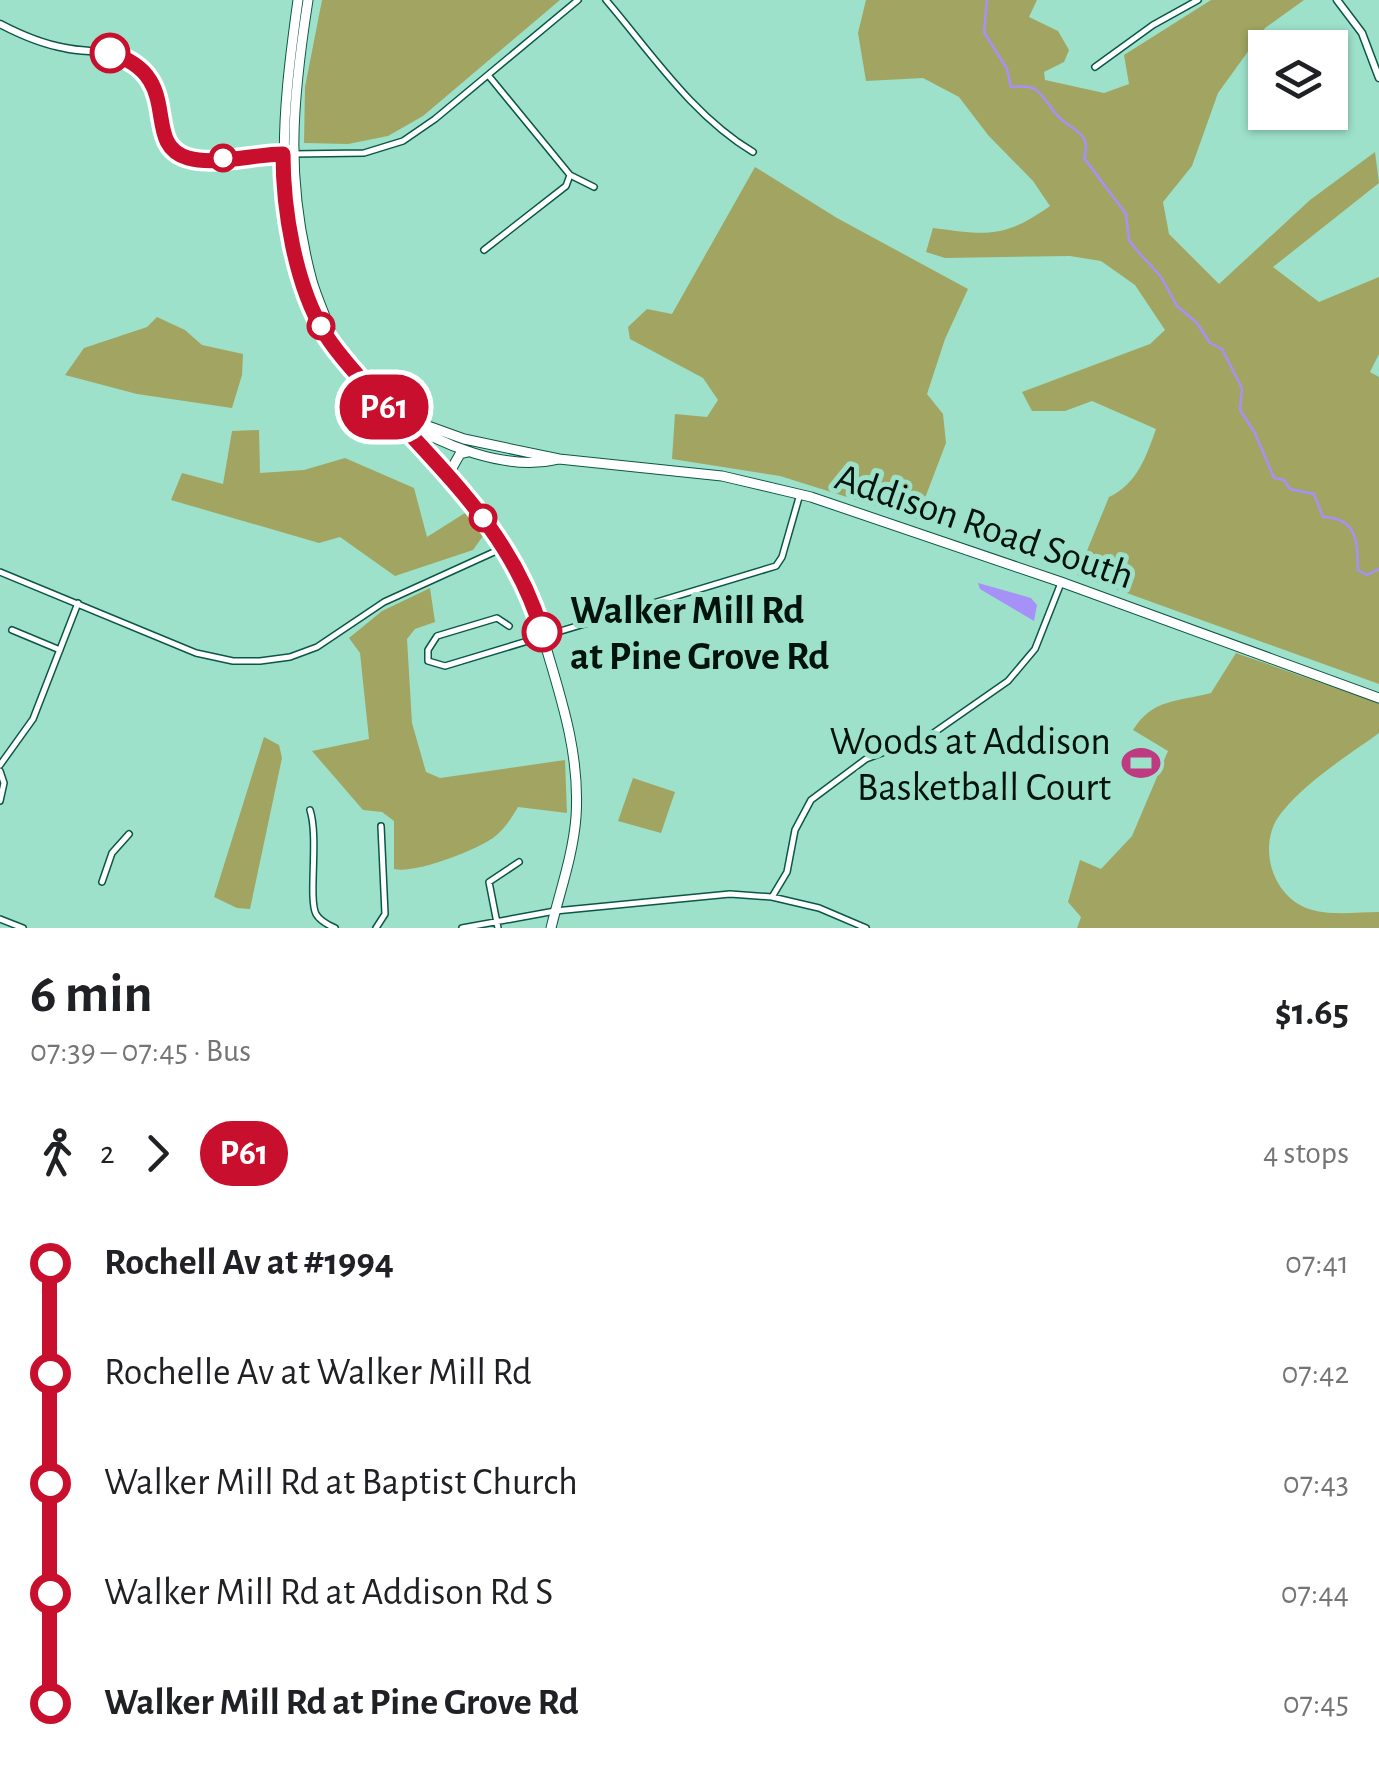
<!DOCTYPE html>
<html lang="en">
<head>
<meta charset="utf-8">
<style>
	:root { --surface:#fff; --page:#f6f6f6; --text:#202124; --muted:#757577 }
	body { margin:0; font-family:"Alegreya Sans",sans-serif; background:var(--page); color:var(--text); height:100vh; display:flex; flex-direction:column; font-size:38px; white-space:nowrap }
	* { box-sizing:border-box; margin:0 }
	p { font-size:32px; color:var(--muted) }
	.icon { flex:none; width:55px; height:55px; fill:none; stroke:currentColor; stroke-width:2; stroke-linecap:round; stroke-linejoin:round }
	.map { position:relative; height:928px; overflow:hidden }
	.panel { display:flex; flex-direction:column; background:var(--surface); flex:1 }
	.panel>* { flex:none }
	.badge { padding:0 20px; border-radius:32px; font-size:35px; line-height:65px }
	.fabs { position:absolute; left:1248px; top:30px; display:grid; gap:20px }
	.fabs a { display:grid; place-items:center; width:100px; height:100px; border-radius:0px; background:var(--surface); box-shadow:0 2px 8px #0004; font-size:50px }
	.map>.badge { position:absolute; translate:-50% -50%; box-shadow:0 0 0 5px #fff }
	.legs { display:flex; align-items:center; gap:15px; height:110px; padding:0 30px; font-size:32px }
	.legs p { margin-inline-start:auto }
	.head { display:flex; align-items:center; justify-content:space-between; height:170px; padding:0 30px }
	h1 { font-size:55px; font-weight:700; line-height:75px }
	ul { padding:0 30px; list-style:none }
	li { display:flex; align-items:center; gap:35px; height:110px; font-size:38px }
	li i { display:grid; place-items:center; width:15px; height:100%; margin:0 12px; background:currentColor }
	li i::after { content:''; width:25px; height:25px; margin:-12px; border:8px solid; border-radius:50%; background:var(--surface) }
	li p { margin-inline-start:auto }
	li:first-child i { background:linear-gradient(#0000 50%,currentColor 0) }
	li:last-child i { background:linear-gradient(currentColor 50%,#0000 0) }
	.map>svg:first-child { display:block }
	.green { fill:#a1a561 }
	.water { fill:#a591f7 }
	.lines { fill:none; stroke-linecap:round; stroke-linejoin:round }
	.stream { stroke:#a591f7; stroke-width:2.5 }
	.minor-casing { stroke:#0b5745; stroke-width:8 }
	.tertiary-casing { stroke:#0b5745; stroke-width:9 }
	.primary-casing { stroke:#0b5745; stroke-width:11 }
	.minor { stroke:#fff; stroke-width:5 }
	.tertiary { stroke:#fff; stroke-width:6 }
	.primary { stroke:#fff; stroke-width:9 }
	.line-1-casing { stroke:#fff; stroke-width:22 }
	.line-1 { stroke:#c8102e; stroke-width:15 }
	.stop-1-dot { fill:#fff; stroke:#c8102e; stroke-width:5 }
	.labels { text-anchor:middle; stroke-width:10; stroke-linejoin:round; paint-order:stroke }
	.street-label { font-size:40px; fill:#00130c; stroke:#9de1ca }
	.stop-label { font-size:40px; font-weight:bold; fill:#00130c; stroke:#9de1ca; text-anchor:start }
	.poi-label { font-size:40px; fill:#00130c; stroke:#9de1ca; text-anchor:end }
</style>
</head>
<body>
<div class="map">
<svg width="1379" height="928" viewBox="0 0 1379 928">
	<rect width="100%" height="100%" fill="#9de1ca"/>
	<path class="green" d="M322 0H560L423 116 388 136 348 144 304 143 305 87Z
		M866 0H1037L1029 17 1058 31 1069 50 1064 62 1044 72 1045 80 1104 93 1129 84 1124 55 1211 0H1304L1265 28 1218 93 1192 166 1163 202 1169 234 1219 284 1310 200 1375 152 1379 183 1273 267 1319 302 1379 277V354L1370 372 1379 377V684L1077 575 1109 497C1137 484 1146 457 1156 429L1092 401 1065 411H1032L1022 392 1150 344 1165 330 1135 285 1101 261 1070 256 945 258 926 252 933 228C988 235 1003 239 1050 206L1033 181 988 135 959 97 923 78 866 81 858 33Z
		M755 167 837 218 968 289 945 339 927 394 943 414 946 443 917 519 780 476 672 459 675 414 707 417 718 400 703 378 630 339 628 327 647 309 672 314Z
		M157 317 185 330 202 345 243 354 242 375 232 408 137 394 65 375 84 348 147 327Z
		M259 430 260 473 304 470 345 458 414 488 427 537 465 513 483 536 473 550 395 576 340 537 319 543 171 500 182 473 223 484 232 431Z
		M430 588 435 622 415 629 407 639 412 723 426 772 440 778 565 760 567 813 518 807C511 819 504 830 493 838 474 851 415 874 394 869V821L382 812 363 810 312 751 369 739 360 653 349 638 382 611Z
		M1236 653 1379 703V733C1346 757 1308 780 1282 812 1256 843 1271 896 1309 909 1329 916 1358 912 1379 912V928H1077L1081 917 1068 902 1080 860 1101 869 1132 836 1168 751 1133 730C1153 698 1178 702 1211 693Z
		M264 737 279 745 282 758 250 909 237 908 214 897Z
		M633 778 675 792 661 833 618 821Z"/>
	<path class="water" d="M978 583 1031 598 1037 605 1034 621 980 589Z"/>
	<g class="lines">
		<path class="stream" d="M987 0 984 32 1007 69 1011 87C1042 84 1038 93 1056 114 1070 131 1093 131 1084 158L1126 214 1129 240 1134 247 1161 277 1177 306 1197 323 1210 343 1222 349 1242 388 1240 410 1255 433 1274 478 1284 480 1290 489 1314 494 1323 517C1358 518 1357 542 1358 570L1367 575 1379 569"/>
		<g class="minor-casing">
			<path id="minor" d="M606 0C652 54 692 115 753 152
				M1095 67 1153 25 1198 0
				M488 75 570 175 594 187
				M293 154 364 153 403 141 435 119 578 0
				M484 250 566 186 570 175
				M0 572 196 653 233 661H260L290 657 317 647 384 602 505 547
				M509 626 497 618 437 636 428 650V661L445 666 776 566 782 557 800 494
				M12 630 60 650
				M0 765 33 719 78 603
				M0 771 4 783 0 801
				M310 810C319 838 308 898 316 914 320 921 328 925 335 928
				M102 882 112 853 129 834
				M772 897 787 872 795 830 811 800 866 759 932 734 1008 681 1035 649 1061 583
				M0 919 23 928
				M376 928 385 914 381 826
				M462 928 555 911 730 894 772 897 819 908 866 928
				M498 928 489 882 519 862"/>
		</g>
		<g class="tertiary-casing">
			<path id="tertiary" d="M1337 0 1362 33 1379 78
				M0 24C21 35 42 44 65 48 87 53 112 49 132 61 173 86 147 152 193 159 222 164 255 154 285 154"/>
		</g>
		<g class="primary-casing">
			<path id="primary" d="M298 0C282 115 270 219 322 327 326 337 333 344 339 352 371 395 409 431 445 471 472 503 502 537 521 575 534 599 540 627 548 654 564 707 580 760 576 817 573 855 560 891 551 928
				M308 0C292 102 285 180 312 281 318 301 327 319 333 339
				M375 395 428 426 464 439 559 459 722 476 811 497 1061 582 1379 698
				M397 416C439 445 507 472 559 459
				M448 475 460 454 468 452"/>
		</g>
		<use href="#minor" class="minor"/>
		<use href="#tertiary" class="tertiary"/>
		<use href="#primary" class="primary"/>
	</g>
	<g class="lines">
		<g class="line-1-casing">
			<path id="line-1" d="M110 53C187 76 139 144 188 158 216 166 254 154 283 154 283 209 295 284 324 332 335 351 352 369 367 386 435 466 511 527 542 632"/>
		</g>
		<use href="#line-1" class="line-1"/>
	</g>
	<defs>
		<g id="stadium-bare" transform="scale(3)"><path d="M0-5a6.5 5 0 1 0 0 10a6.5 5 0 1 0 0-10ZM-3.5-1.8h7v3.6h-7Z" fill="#be3b81" stroke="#9de1ca" stroke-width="2.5" paint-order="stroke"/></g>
	</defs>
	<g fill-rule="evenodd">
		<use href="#stadium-bare" x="1141" y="763"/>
	</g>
	<g class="stop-1-dot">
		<circle cx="110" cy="53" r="18"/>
		<circle cx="223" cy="158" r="12"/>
		<circle cx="321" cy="326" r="12"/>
		<circle cx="483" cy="518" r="12"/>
		<circle cx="542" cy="632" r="18"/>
	</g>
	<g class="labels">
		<g class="street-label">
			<text transform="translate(985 525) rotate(19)" y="14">Addison Road South</text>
		</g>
		<g class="stop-label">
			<text x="570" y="623">Walker Mill Rd<tspan x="570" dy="46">at Pine Grove Rd</tspan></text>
		</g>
		<g class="poi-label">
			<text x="1111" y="754">Woods at Addison<tspan x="1111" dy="46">Basketball Court</tspan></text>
		</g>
	</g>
</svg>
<div class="fabs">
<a><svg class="icon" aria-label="layers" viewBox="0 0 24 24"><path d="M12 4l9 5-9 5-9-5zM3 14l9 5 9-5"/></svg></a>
</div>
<b class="badge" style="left:384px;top:407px;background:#c8102e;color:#fff">P61</b>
</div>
<section class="panel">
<div class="head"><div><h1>6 min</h1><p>07:39 – 07:45 · Bus</p></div><b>$1.65</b></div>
<div class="legs"><svg class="icon" aria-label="walk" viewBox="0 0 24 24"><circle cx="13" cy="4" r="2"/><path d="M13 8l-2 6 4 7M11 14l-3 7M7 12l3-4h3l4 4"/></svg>2<svg class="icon" aria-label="forward" viewBox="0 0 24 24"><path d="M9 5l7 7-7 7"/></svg><b class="badge" style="background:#c8102e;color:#fff">P61</b><p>4 stops</p></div>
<ul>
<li><i style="color:#c8102e"></i><b>Rochell Av at #1994</b><p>07:41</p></li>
<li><i style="color:#c8102e"></i><span>Rochelle Av at Walker Mill Rd</span><p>07:42</p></li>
<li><i style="color:#c8102e"></i><span>Walker Mill Rd at Baptist Church</span><p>07:43</p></li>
<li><i style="color:#c8102e"></i><span>Walker Mill Rd at Addison Rd S</span><p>07:44</p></li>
<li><i style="color:#c8102e"></i><b>Walker Mill Rd at Pine Grove Rd</b><p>07:45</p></li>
</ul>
</section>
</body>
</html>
